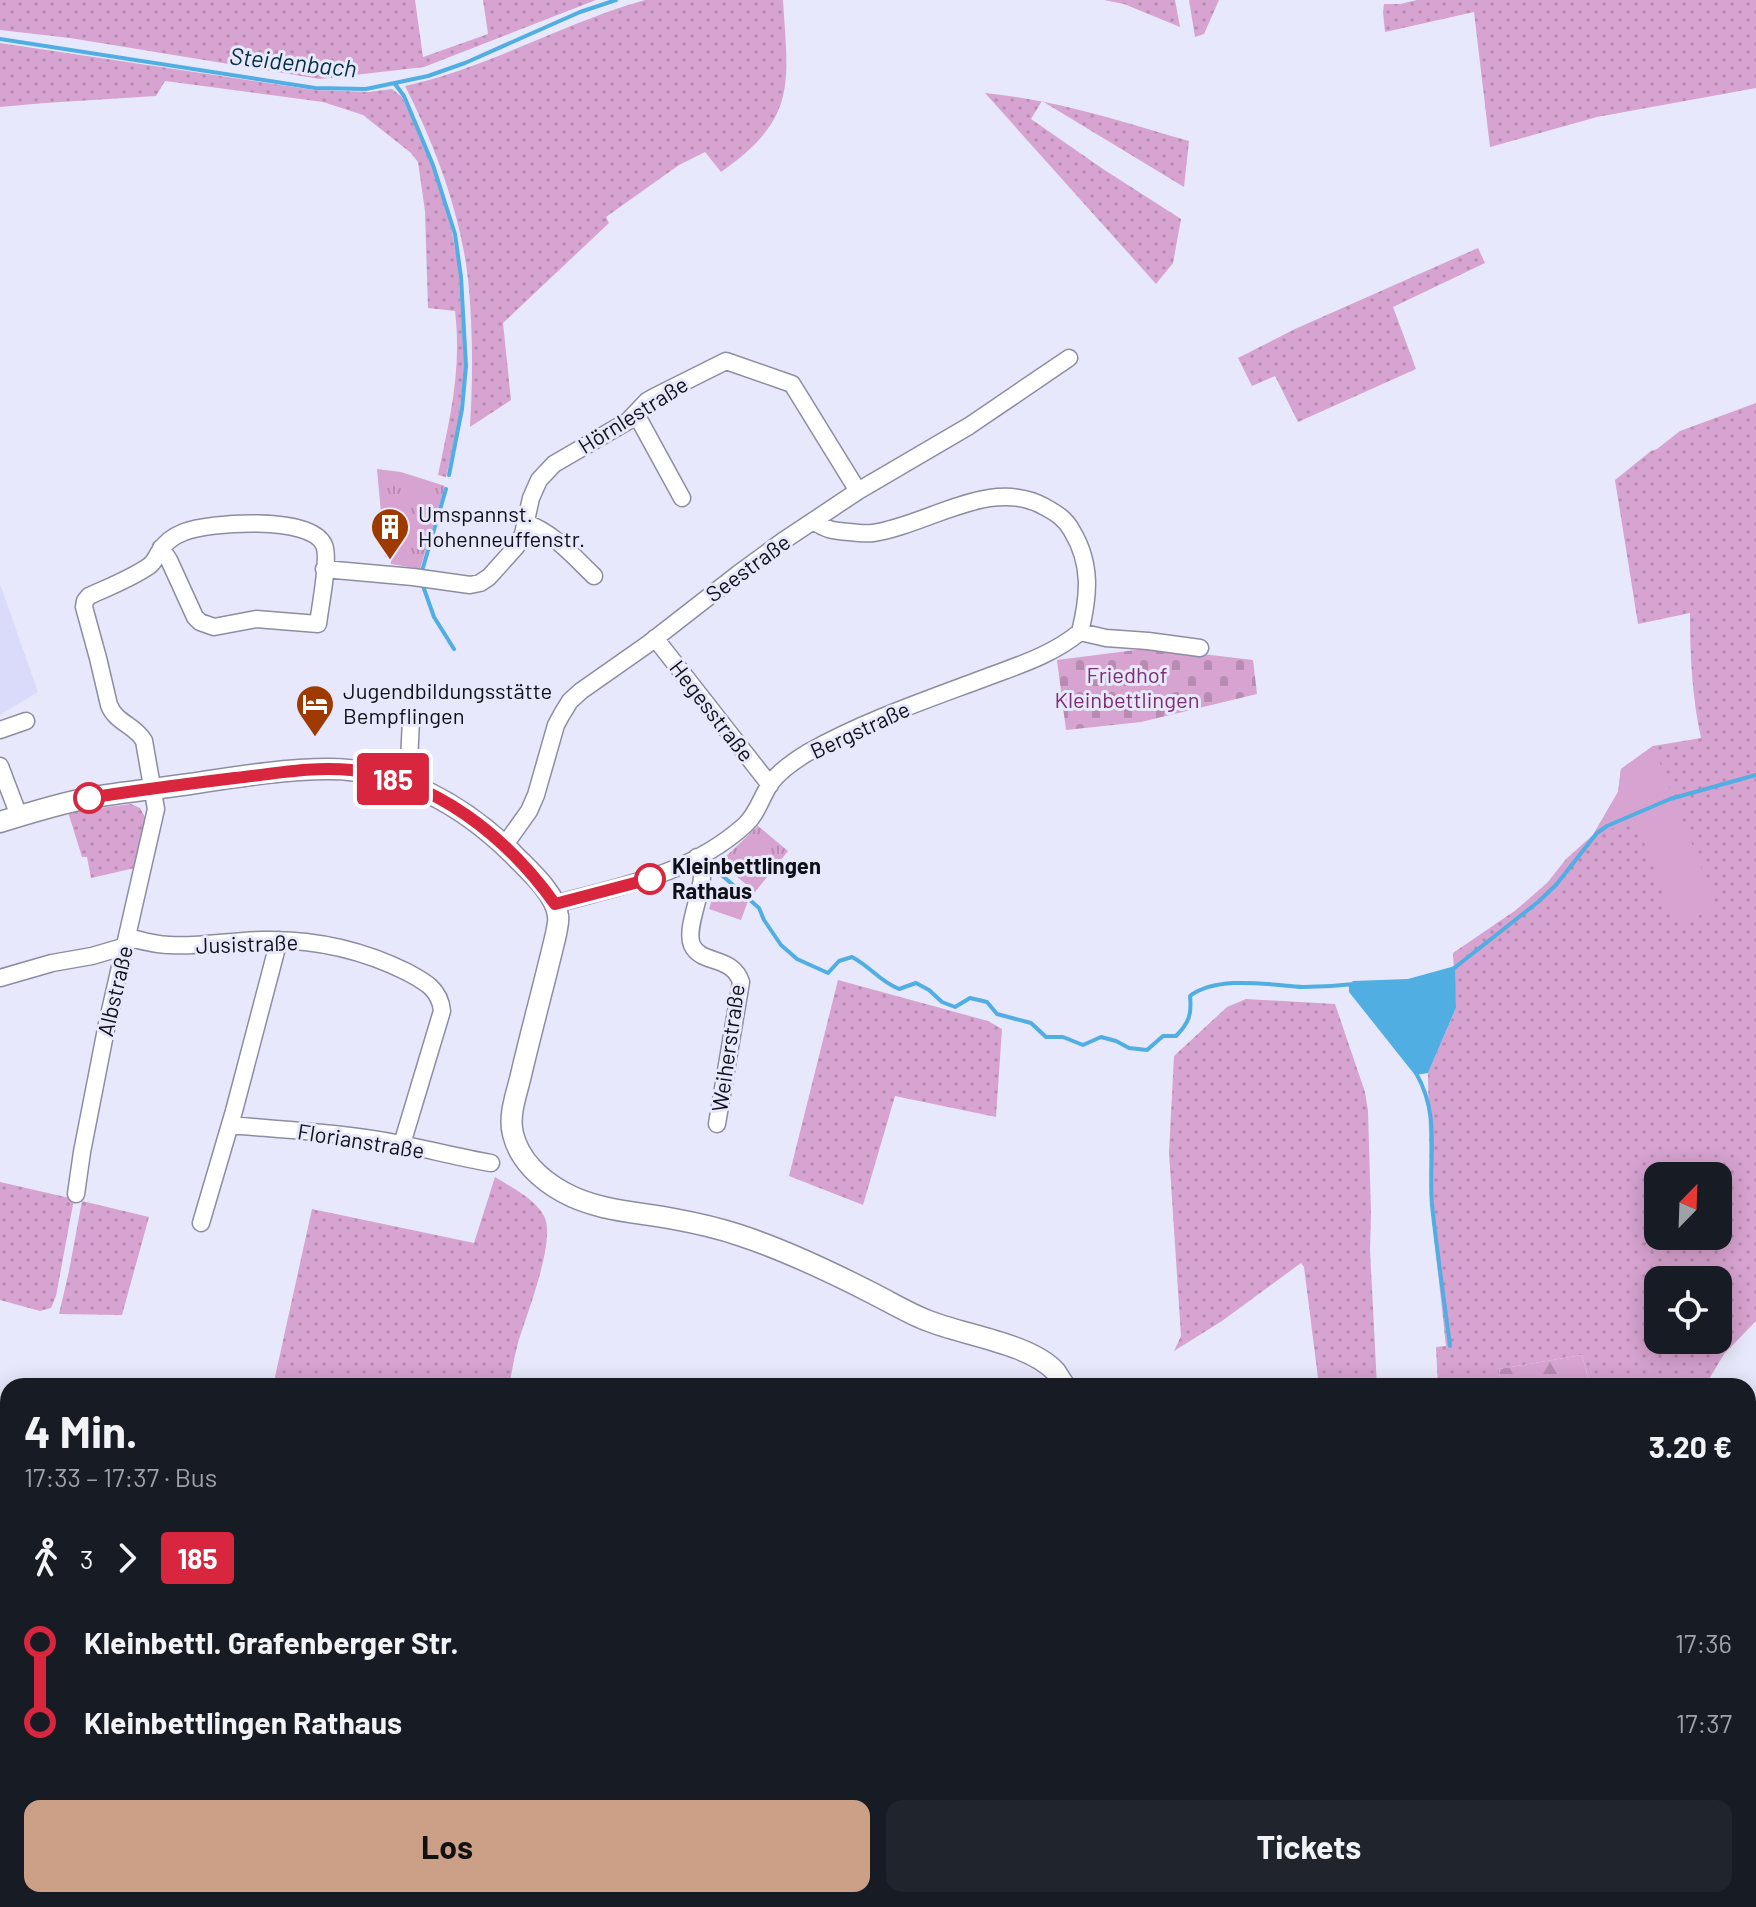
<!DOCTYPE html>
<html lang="de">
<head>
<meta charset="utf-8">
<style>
	:root { --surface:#171b24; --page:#20242c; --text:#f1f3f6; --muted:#9ea1a6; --accent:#cca087 }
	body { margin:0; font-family:Barlow,sans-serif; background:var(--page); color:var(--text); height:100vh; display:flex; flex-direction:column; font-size:30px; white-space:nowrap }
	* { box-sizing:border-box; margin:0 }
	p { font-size:26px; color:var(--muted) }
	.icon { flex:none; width:44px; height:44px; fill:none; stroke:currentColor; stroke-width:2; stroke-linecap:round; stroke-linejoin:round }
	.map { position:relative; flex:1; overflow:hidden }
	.details { position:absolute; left:0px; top:1378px; width:1756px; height:530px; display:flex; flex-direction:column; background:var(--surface); border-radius:24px 24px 0 0; box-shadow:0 4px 20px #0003 }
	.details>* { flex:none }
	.badge { padding:0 16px; border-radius:6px; font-size:28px; line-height:52px }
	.needle { width:52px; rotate:23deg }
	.fabs { position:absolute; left:1644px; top:1162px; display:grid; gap:16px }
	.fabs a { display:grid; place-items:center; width:88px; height:88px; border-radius:16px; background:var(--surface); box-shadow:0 4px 20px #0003; font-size:40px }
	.map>.badge { position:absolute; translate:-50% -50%; box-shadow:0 0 0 4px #fff }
	.legs { display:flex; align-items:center; gap:12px; height:88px; padding:0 24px; font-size:26px }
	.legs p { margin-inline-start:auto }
	.overview { display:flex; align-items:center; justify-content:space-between; height:136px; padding:0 24px }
	h1 { font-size:44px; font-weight:700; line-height:60px }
	.primary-button { display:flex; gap:16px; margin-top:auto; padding:16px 24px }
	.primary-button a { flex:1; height:92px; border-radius:16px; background:var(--accent); color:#111; font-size:32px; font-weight:700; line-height:92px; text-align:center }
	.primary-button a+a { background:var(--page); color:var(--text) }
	ul { padding:0 24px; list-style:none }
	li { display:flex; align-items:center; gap:28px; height:80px; font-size:30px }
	li i { display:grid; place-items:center; width:12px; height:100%; margin:0 10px; background:currentColor }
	li i::after { content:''; width:20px; height:20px; margin:-10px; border:6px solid; border-radius:50%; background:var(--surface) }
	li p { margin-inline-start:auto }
	li:first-child i { background:linear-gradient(#0000 50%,currentColor 0) }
	li:last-child i { background:linear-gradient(currentColor 50%,#0000 0) }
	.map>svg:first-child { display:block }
	.built { fill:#dadbfa }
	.grass { fill:url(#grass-dots); fill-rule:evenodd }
	.forest { fill:url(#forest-firs) }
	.cemetery { fill:url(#cemetery-stones) }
	.park { fill:url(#park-tufts) }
	.garden { fill:#d7a3d0 }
	.water { fill:#51aee3 }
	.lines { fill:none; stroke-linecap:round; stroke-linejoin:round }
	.stream { stroke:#51aee3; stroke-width:4 }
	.minor-casing { stroke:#8c8da2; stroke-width:19 }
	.tertiary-casing { stroke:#8c8da2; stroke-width:23 }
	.minor { stroke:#fff; stroke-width:16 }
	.tertiary { stroke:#fff; stroke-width:20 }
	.line-1-casing { stroke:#fff; stroke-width:18 }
	.line-1 { stroke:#d7263d; stroke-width:12 }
	.stop-1-dot { fill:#fff; stroke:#d7263d; stroke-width:4 }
	.labels { text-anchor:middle; stroke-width:6; stroke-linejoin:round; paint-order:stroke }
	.street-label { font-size:22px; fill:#101018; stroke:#e7e8fb }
	.poi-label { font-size:22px; fill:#101018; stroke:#e7e8fb; text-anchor:start }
	.park-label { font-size:22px; fill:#7e2c77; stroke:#e7e8fb }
	.stop-label { font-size:22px; font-weight:bold; fill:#101018; stroke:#e7e8fb; text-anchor:start }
	.water-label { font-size:24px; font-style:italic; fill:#032e43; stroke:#e7e8fb }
</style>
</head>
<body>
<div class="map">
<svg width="1756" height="1907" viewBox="0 0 1756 1907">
	<defs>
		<pattern id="grass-dots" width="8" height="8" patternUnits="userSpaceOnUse" patternTransform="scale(2)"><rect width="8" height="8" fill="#d7a3d0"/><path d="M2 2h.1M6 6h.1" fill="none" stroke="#b88bb2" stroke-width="1.8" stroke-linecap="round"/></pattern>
		<pattern id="forest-firs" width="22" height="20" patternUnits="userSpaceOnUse" patternTransform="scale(2)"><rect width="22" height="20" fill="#d7a3d0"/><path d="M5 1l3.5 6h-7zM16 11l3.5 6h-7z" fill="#b88bb2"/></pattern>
		<pattern id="cemetery-stones" width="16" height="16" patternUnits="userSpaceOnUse" patternTransform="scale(2)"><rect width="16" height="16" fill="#d7a3d0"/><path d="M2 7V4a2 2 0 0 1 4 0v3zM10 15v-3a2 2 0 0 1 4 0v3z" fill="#b88bb2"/></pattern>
		<pattern id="park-tufts" width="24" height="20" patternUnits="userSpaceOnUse" patternTransform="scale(2)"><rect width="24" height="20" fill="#d7a3d0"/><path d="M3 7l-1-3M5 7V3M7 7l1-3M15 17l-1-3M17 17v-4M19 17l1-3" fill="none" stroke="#b88bb2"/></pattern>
	</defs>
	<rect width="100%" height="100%" fill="#e7e8fb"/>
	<path class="built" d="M0 584 38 692 0 715Z"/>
	<path class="grass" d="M0 0H415L423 57 488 34 483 0H596L424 67 320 79 70 38 0 30Z
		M645 0H783C788 84 798 118 721 172L705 152 679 165 606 217 609 223 503 323 511 400 470 427C473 377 473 328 468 279 461 214 434 143 405 86 488 68 563 23 645 0Z
		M1104 0H1175L1180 27 1124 4Z
		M1189 0H1219L1204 34 1195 37Z
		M1417 0H1756V88L1597 117 1490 147 1474 12 1385 32 1383 12 1384 4H1400Z
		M0 43 314 90 369 92 392 89 402 97 431 161 451 227 458 262 465 366 458 425 446 477 438 475C450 418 462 370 455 311L428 308 425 211 418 162 411 153 363 115 323 102 165 81 156 96 45 103 0 107Z
		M985 93C1057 100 1120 121 1189 141L1184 187 1042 101 1031 119 1103 169 1181 219 1173 263 1156 284Z
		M1478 248 1485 263 1393 307 1416 369 1298 422 1275 376 1252 386 1238 358 1295 329Z
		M1756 403V1321L1724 1354 1705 1386H1590L1582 1355 1499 1369 1501 1386H1438L1436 1347 1446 1346 1430 1199 1428 1073 1456 1008 1453 953 1516 910 1547 883 1566 859 1593 835 1618 792 1621 769 1653 746 1701 738C1692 696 1690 656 1690 613L1638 624 1615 480 1651 451 1657 449 1680 431ZM1658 1176H1718V1236H1658ZM1658 1280H1718V1340H1658Z
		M131 804 140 808 146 819 135 868 91 878 87 857H82L68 812Z
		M838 980 988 1021 1002 1029 996 1117 895 1096 863 1205 789 1176Z
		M1246 999 1335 1004 1365 1092 1368 1111 1371 1213 1370 1250 1377 1386H1319L1304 1267 1301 1263 1222 1321 1174 1351 1181 1336 1169 1153 1174 1056 1227 1007Z
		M495 1177C511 1187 534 1198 544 1216 557 1239 526 1316 518 1343 514 1357 512 1372 509 1386H273L312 1209 474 1243Z
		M0 1182 74 1199 56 1296 51 1308 40 1311 0 1300Z
		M82 1201 149 1217 122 1315 59 1314 69 1271Z
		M16 1900H200L201 1907H17Z
		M839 1900H1078L1076 1907H838Z"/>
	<path class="forest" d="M1582 1355 1590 1386H1501L1499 1369Z"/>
	<path class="cemetery" d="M1151 648 1253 660 1257 694 1141 722 1066 730 1057 660Z"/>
	<path class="park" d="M377 469 401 472 445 486 420 569 391 564 390 557H385Z
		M758 826 788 851 755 892 720 862Z"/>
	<path class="garden" d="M1653 746 1718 910 1674 922 1636 821 1593 835 1618 792 1621 769Z
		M715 890 748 901 741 920 709 909Z"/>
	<path class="water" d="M1455 966 1456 1008 1428 1073 1415 1075 1349 992V985L1353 981 1408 979Z"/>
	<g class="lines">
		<path class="stream" d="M0 39 315 88 366 89 428 76 465 63 580 12 616 0
			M395 84 404 96 433 165 455 234 461 277 466 366 462 409 449 475
			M422 571 446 489
			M422 583 434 617 454 649
			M716 870 759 908 764 920 781 945 797 959 828 973 839 961 852 957C871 967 879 981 899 989L916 983 929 990 942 1002 955 1007 970 998 987 1002 997 1014 1031 1023 1046 1037H1063L1083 1045 1101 1037 1116 1041 1129 1048 1147 1050 1163 1036H1176C1189 1023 1192 1014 1190 996 1218 975 1270 985 1303 987 1320 987 1337 986 1354 984
			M1453 969 1538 902 1556 885 1597 833 1607 826 1670 799 1756 775
			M1416 1073C1441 1116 1428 1158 1432 1205 1437 1252 1444 1299 1450 1346"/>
		<g class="minor-casing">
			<path id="minor" d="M636 414 682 498
				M814 521C825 530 835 531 849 532 857 533 865 534 873 533 928 525 992 476 1045 507 1056 513 1066 519 1072 531 1092 564 1089 596 1080 632
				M526 523C554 533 573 556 594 576
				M324 569 413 577 470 585 480 583 489 577 516 547 523 534 531 498 539 480 554 464 628 421 647 401 654 397 726 361 792 384 858 491
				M1080 632 1106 638 1148 641 1200 648
				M655 638 770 785
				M0 730 26 721
				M0 766 19 816
				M408 784 411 719
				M504 846 529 811 536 795 556 725 562 714 570 701 581 691 648 644 738 574 783 541 858 491 969 426 1069 358
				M697 857C700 863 702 869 702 876 702 894 685 929 692 945 701 965 732 955 741 982L717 1124
				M555 904C624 885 689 875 745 825 757 814 761 798 770 784 779 771 794 761 807 753 862 722 923 701 982 679 1016 666 1051 656 1080 632
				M128 937C142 941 156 945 170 945 201 947 232 940 263 940 314 939 361 949 407 972 424 981 440 989 442 1011L402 1144
				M0 978 52 963 92 956 126 946
				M230 1125C287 1130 345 1133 401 1144 431 1150 461 1158 491 1163
				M76 1194 82 1152 107 1024 156 809 144 741C135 725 116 723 109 705L98 658 84 607 85 601 89 596C109 587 132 578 149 566 155 562 156 556 160 551 165 542 174 536 184 532 209 522 311 515 324 545 330 558 320 607 318 624L256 619 214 627 200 622 195 617 169 560 161 548
				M201 1223 234 1111 279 940"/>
		</g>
		<g class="tertiary-casing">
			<path id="tertiary" d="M0 822C29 813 58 804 88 798 122 792 156 789 190 784 236 777 283 769 329 769 400 769 463 805 512 853 527 869 556 893 558 916 559 921 557 928 556 934 545 981 532 1028 521 1075 517 1093 508 1115 513 1134 519 1160 541 1180 563 1192 597 1211 637 1212 674 1219 696 1223 718 1228 739 1235 785 1250 829 1271 872 1293 890 1302 908 1313 926 1320 962 1335 1029 1343 1055 1371 1058 1375 1061 1381 1065 1386
				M1329 1900 1334 1907"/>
		</g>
		<use href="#minor" class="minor"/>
		<use href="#tertiary" class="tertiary"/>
	</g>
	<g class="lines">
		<g class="line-1-casing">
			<path id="line-1" d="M89 798C137 790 186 784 235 778 273 774 312 766 351 770 435 779 507 837 555 904L650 879"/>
		</g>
		<use href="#line-1" class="line-1"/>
	</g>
	<defs>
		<g id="building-pin" transform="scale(2)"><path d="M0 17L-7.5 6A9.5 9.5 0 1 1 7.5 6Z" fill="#9e3a00" stroke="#e7e8fb"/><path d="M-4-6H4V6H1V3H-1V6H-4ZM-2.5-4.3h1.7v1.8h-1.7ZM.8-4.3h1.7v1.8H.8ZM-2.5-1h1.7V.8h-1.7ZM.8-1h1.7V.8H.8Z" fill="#fff"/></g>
		<g id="hotel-pin" transform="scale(2)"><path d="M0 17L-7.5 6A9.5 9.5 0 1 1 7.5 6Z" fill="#9e3a00" stroke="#e7e8fb"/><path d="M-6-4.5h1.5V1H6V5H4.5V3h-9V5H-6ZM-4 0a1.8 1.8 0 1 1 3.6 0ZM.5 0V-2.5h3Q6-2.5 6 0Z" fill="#fff"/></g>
	</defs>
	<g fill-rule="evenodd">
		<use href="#building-pin" x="390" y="527"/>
		<use href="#hotel-pin" x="315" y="704"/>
	</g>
	<g class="stop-1-dot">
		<circle cx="89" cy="798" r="14"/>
		<circle cx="650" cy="879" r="14"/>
	</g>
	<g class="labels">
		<g class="street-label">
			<text transform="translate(633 415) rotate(-32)" y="8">Hörnlestraße</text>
			<text transform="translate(748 568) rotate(-36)" y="8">Seestraße</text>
			<text transform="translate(712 711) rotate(52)" y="8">Hegesstraße</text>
			<text transform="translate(860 730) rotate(-25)" y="8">Bergstraße</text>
			<text transform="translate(247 944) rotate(-2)" y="8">Jusistraße</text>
			<text transform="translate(115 991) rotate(-77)" y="8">Albstraße</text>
			<text transform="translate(728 1048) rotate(-82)" y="8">Weiherstraße</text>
			<text transform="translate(361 1141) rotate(9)" y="8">Florianstraße</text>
		</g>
		<g class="poi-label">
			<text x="418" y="522">Umspannst.<tspan x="418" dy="25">Hohenneuffenstr.</tspan></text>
			<text x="343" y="699">Jugendbildungsstätte<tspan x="343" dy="25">Bempflingen</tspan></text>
		</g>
		<g class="park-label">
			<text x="1127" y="683">Friedhof<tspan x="1127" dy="25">Kleinbettlingen</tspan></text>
		</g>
		<g class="stop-label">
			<text x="672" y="874">Kleinbettlingen<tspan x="672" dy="25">Rathaus</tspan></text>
		</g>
		<g class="water-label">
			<text transform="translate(293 63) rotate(6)" y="8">Steidenbach</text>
		</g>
	</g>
</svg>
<div class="fabs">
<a><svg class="needle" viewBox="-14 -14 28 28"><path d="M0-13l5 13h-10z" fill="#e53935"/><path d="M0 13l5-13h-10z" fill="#9ea1a6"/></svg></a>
<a><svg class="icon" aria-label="locate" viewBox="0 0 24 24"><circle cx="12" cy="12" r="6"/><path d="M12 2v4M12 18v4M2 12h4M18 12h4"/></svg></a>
</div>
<b class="badge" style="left:393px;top:779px;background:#d7263d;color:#fff">185</b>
<section class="details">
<div class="overview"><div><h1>4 Min.</h1><p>17:33 – 17:37 · Bus</p></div><b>3.20 €</b></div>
<div class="legs"><svg class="icon" aria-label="walk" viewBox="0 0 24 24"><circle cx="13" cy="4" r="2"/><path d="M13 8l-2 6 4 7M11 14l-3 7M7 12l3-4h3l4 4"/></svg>3<svg class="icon" aria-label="forward" viewBox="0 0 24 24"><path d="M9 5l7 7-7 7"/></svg><b class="badge" style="background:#d7263d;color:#fff">185</b></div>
<ul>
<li><i style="color:#d7263d"></i><b>Kleinbettl. Grafenberger Str.</b><p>17:36</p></li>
<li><i style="color:#d7263d"></i><b>Kleinbettlingen Rathaus</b><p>17:37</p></li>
</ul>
<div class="primary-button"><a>Los</a><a>Tickets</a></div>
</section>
</div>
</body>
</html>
